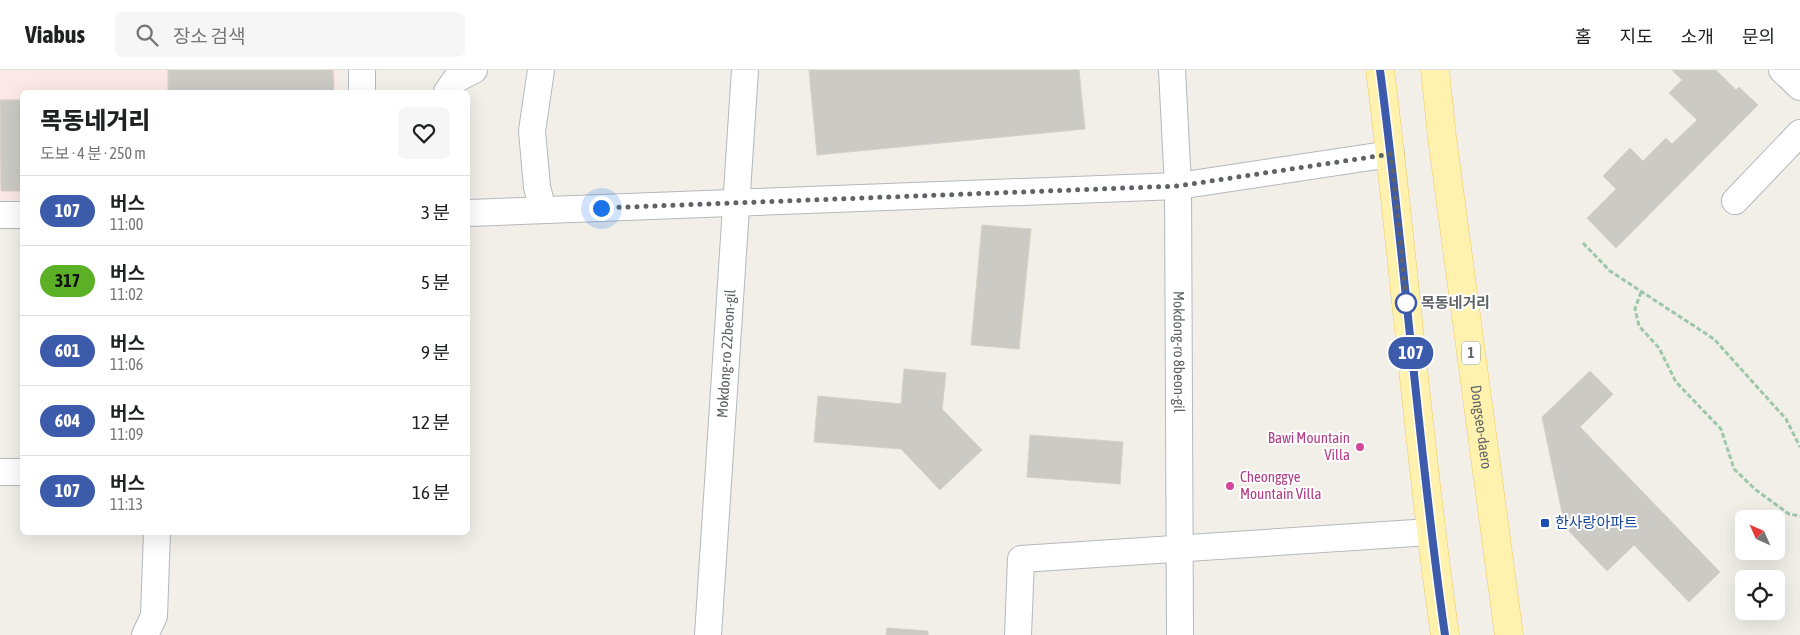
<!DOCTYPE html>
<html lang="ko">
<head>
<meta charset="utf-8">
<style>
	:root { --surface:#fff; --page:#f6f6f6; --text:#202124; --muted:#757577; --line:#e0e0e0 }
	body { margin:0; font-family:"Asap Condensed","Noto Sans KR",sans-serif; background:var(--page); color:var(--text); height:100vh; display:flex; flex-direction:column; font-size:19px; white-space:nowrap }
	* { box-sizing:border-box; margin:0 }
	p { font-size:16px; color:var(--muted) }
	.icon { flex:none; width:28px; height:28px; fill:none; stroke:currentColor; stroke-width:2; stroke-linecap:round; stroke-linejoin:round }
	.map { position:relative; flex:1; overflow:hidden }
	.side { position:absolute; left:20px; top:20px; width:450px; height:445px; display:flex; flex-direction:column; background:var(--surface); border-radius:8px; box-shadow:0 5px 20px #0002 }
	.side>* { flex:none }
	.badge { padding:0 10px; border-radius:16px; font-size:18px; line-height:32px }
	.needle { width:32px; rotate:315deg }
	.controls { position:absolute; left:1735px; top:440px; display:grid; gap:10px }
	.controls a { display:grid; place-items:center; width:50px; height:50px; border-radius:8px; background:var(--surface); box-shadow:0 5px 20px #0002; font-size:25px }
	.you { position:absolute; width:25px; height:25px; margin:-12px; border:4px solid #fff; border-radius:50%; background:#1a73e8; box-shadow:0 0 0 8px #1a73e833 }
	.map>.badge { position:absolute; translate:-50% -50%; box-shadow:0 0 0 2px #fff }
	.round { display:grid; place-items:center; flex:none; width:52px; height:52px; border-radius:8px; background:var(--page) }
	.overview { display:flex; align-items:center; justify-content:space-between; height:85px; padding:0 20px }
	h1 { font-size:24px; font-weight:800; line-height:38px }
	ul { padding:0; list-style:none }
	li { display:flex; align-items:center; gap:15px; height:70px; padding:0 20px; border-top:1px solid var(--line) }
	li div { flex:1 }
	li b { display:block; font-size:19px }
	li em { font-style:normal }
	li .badge { min-width:55px; font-weight:700; text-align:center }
	header { display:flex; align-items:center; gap:30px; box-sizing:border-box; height:70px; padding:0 25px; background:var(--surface); border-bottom:1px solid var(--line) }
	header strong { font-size:24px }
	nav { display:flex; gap:28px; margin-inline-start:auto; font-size:18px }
	.search { width:350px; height:45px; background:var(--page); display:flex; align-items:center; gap:12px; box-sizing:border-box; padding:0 18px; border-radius:8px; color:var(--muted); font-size:19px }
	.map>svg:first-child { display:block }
	.medical { fill:#fce8e6 }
	.building { fill:#cccac5; stroke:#d6d1c6 }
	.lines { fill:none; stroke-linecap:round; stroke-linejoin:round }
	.minor-casing { stroke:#b5b8bc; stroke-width:28 }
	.major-casing { stroke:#f2c960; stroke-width:29 }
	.path { stroke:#9cc7a9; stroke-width:3; stroke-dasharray:5 2.5; stroke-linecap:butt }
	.minor { stroke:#fff; stroke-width:26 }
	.major { stroke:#fff2af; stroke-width:28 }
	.line-casing { stroke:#fff; stroke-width:11 }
	.line { stroke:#3d5bab; stroke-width:8 }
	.walk { stroke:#5f6368; stroke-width:5; stroke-dasharray:0 9 }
	.stop-dot { fill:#fff; stroke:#3d5bab; stroke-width:2.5 }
	.hotel-dot { fill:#d1479c; stroke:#fff; stroke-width:2 }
	.transit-dot { fill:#1a4fb4; stroke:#fff; stroke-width:2 }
	.labels { text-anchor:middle; stroke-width:4; stroke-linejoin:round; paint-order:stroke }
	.shield { fill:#fff; stroke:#8f9295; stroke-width:1 }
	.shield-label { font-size:14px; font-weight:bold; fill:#5f6368 }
	.stop-label { font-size:15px; font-weight:bold; fill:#5f6368; stroke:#fff; text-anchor:start }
	.street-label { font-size:15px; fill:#5f6368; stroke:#fff }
	.hotel-label { font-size:15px; fill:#b23c85; stroke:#fff; text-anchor:end }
	.transit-label { font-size:15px; fill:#164399; stroke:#fff; text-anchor:start }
</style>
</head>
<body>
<header>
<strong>Viabus</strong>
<div class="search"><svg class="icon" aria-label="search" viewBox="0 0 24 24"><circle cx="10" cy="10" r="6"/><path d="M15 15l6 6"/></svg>장소 검색</div>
<nav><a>홈</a><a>지도</a><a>소개</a><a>문의</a></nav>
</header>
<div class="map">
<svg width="1800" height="565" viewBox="0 0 1800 565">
	<rect width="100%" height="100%" fill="#f1efe8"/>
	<path class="medical" d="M0 0H337L338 22H22V131L0 130Z"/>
	<path class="building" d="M168 0H333L334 22H168Z
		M809 0H1079L1085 59 817 85Z
		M1672 0H1716L1736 20 1739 17 1758 35 1616 178 1587 148 1616 119 1603 106 1630 78 1643 91 1666 68 1672 74 1697 50 1669 23 1682 10Z
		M0 30H22V121H1Z
		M982 155 1031 159 1019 279 971 275Z
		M904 299 946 303 942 339 982 380 940 420 901 379 814 372 818 326 901 334Z
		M1590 301 1613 324 1580 357 1720 502 1689 532 1634 475 1607 501 1565 457 1542 347Z
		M1030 365 1123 372 1120 414 1027 407Z
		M887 558 928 561V565H886Z"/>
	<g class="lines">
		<g class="minor-casing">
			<g id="minor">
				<path d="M362 0V22"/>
				<path d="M541 0 532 61 537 117 543 140"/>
				<path id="s1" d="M1172 0 1178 116 1180 565"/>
				<path d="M1782 0 1800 17"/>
				<path d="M447 22 456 9 474 0"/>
				<path d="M1735 131 1800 63"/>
				<path d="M468 143 1178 116 1391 84"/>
				<path d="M0 145H22"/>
				<path d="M0 402H22"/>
				<path d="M145 565 154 546 157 462"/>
				<path id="s2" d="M708 565 745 0"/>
				<path d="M1018 565 1021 489 1430 462"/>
			</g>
		</g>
		<g class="major-casing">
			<g id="major">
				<path d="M1380 0C1404 188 1418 377 1445 565"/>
				<path id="s3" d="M1435 0 1442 67 1509 565"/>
			</g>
		</g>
		<path class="path" d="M1583 173 1610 201 1714 269 1786 349 1800 377
			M1641 222 1635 239 1639 256 1659 278 1676 312 1721 359 1734 399 1756 420 1789 444 1800 446"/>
		<use href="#minor" class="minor"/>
		<use href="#major" class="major"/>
	</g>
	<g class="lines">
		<g class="line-casing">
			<path id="line" d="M1380 0C1405 188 1418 377 1445 565"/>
		</g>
		<use href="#line" class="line"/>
		<path class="walk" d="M601 138 1178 116 1391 84 1407 236 1406 233"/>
	</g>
	<circle class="stop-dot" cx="1406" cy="233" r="10"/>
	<g class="hotel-dot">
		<circle cx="1360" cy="377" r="5"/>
		<circle cx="1230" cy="416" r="5"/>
	</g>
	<rect class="transit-dot" x="1540" y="448" width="10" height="10" rx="2.5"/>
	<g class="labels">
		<rect class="shield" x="1462" y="271.5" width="18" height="23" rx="4"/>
		<g class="shield-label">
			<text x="1471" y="288">1</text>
		</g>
		<g class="stop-label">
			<text x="1421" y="238">목동네거리</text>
		</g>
		<g class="street-label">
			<text dy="5" stroke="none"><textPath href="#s1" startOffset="282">Mokdong-ro 8beon-gil</textPath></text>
			<text dy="5" stroke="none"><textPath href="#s2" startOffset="282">Mokdong-ro 22beon-gil</textPath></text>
			<text dy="5" stroke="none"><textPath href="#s3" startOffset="360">Dongseo-daero</textPath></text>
		</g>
		<g class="hotel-label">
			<text x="1350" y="373">Bawi Mountain<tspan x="1350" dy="17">Villa</tspan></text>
			<text x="1240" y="412" text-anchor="start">Cheonggye<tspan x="1240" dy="17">Mountain Villa</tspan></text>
		</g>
		<g class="transit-label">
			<text x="1555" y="458">한사랑아파트</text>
		</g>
	</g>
</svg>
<div class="controls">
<a><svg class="needle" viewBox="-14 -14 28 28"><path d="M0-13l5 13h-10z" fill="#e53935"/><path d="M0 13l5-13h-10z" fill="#757577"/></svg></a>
<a><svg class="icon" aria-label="locate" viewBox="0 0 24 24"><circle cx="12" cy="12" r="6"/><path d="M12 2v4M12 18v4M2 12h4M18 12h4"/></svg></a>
</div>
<div class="you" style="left:601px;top:138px"></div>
<b class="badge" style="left:1411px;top:283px;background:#3d5bab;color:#fff">107</b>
<section class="side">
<div class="overview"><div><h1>목동네거리</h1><p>도보 · 4 분 · 250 m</p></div><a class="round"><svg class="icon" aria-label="heart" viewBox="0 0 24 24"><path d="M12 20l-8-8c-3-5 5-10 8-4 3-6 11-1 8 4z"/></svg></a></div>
<ul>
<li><span class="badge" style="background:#3d5bab;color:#fff">107</span><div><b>버스</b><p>11:00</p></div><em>3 분</em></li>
<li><span class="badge" style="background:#5bb025;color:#111">317</span><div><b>버스</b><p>11:02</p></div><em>5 분</em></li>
<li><span class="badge" style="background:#3d5bab;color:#fff">601</span><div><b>버스</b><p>11:06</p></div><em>9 분</em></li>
<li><span class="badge" style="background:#3d5bab;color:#fff">604</span><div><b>버스</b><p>11:09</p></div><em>12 분</em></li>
<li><span class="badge" style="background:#3d5bab;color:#fff">107</span><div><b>버스</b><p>11:13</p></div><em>16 분</em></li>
</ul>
</section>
</div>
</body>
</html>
